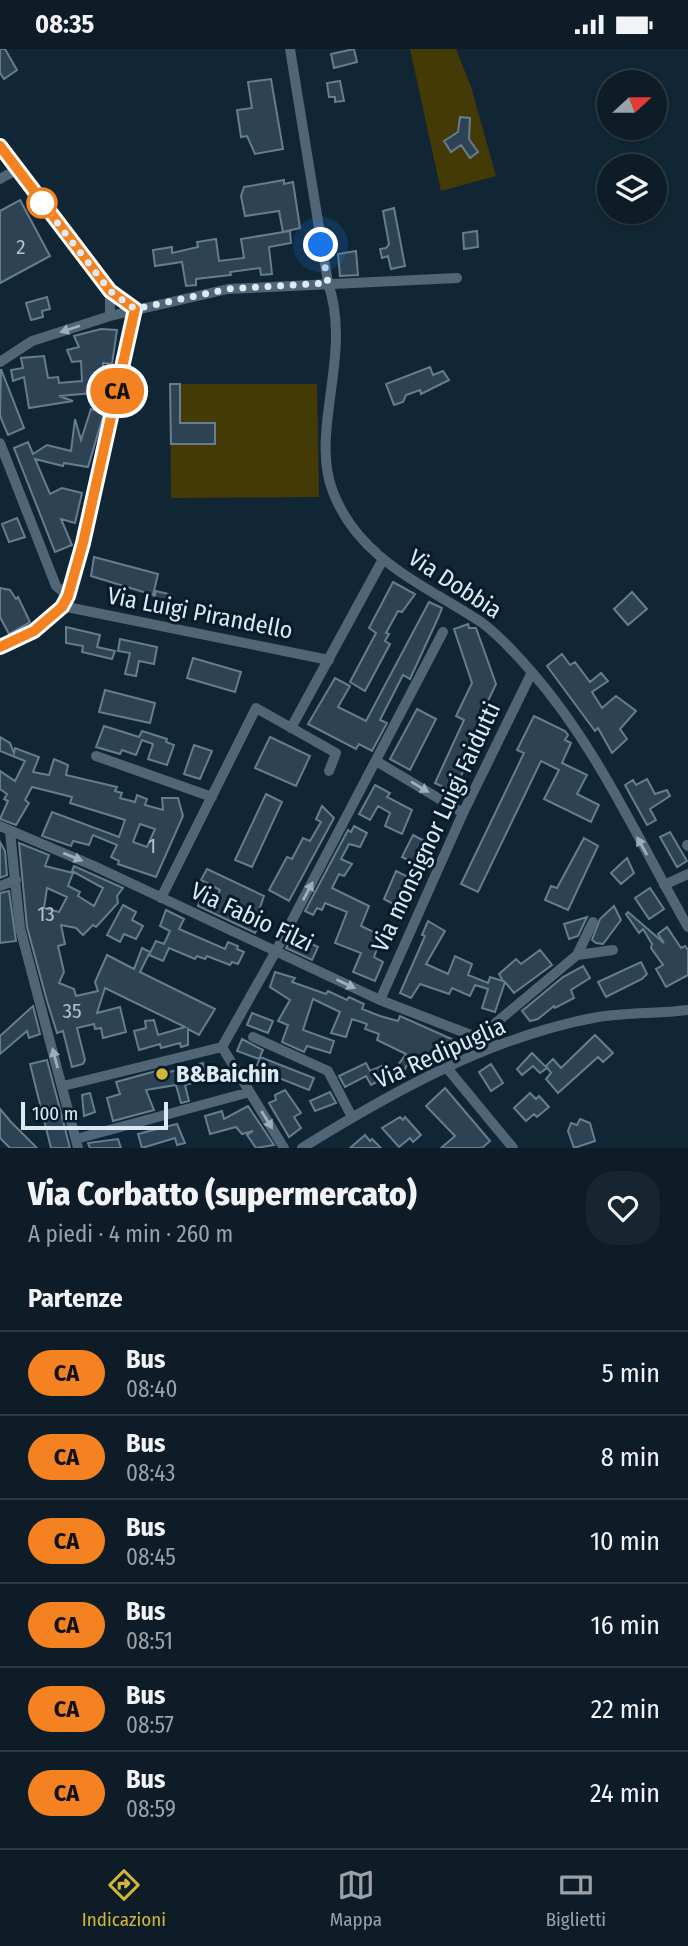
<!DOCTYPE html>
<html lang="it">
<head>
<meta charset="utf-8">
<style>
	:root { --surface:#0d1c27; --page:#16252f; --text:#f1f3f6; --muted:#9aa1a7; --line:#2d3a44; --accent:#d1b736 }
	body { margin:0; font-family:"Fira Sans Condensed",sans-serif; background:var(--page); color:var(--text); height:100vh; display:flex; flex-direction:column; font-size:26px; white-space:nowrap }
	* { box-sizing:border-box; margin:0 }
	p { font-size:23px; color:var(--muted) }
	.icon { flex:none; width:38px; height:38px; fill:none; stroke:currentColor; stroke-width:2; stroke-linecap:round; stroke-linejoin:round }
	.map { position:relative; height:1099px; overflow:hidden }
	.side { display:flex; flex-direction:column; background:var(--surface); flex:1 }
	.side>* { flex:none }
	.badge { padding:0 14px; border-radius:23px; font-size:24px; line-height:46px }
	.needle { width:46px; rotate:69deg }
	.controls { position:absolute; left:597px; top:21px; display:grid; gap:14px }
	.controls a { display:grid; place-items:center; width:70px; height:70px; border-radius:50%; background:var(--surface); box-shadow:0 2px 5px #0004,0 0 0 2px var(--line); font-size:35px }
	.scale { position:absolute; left:21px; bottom:18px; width:147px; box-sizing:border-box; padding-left:7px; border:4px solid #ddeaf4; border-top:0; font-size:19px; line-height:24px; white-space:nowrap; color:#ddeaf4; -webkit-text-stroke:5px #071c2a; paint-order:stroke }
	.you { position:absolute; width:35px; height:35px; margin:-18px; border:5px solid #fff; border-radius:50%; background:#1a73e8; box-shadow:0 0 0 10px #1a73e833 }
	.map>.badge { position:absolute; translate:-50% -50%; box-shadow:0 0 0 4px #fff }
	h2 { padding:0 28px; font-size:26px; line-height:63px }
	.round { display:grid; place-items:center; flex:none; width:74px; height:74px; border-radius:28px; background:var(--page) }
	.overview { display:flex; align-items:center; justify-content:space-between; height:119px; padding:0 28px }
	h1 { font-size:33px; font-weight:800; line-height:52px }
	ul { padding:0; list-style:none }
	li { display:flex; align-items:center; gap:21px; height:84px; padding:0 28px; border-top:2px solid var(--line) }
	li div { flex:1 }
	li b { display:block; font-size:26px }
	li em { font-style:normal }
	li .badge { min-width:77px; font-weight:700; text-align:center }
	.status { display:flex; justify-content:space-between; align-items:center; height:49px; padding:0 35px; background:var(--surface); direction:ltr }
	.status svg { height:19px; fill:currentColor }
	.tabs { display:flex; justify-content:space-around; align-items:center; height:98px; border-top:2px solid var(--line); background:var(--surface); font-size:19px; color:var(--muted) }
	.tabs a { display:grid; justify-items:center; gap:4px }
	.tabs .active { color:var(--accent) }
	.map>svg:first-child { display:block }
	.green { fill:#443a05 }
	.building { fill:#2d4353; stroke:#667d8f; stroke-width:2; fill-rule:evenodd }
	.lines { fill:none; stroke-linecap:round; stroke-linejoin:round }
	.minor { stroke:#506677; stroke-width:10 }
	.oneway { fill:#9eafbc }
	.line-casing { stroke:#fff; stroke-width:16 }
	.line { stroke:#f58220; stroke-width:10 }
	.walk { stroke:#ddeaf4; stroke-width:7; stroke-dasharray:0 12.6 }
	.stop-dot { fill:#fff; stroke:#f58220; stroke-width:3.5 }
	.poi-dot { fill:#d1b736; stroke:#071c2a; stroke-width:2.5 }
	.labels { text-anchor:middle; stroke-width:6; stroke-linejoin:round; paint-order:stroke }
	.number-label { font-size:21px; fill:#b1c0cc }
	.street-label { font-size:24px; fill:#ddeaf4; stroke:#071c2a }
	.poi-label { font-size:24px; font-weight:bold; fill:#ddeaf4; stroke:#071c2a; text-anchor:start }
</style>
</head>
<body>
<div class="status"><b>08:35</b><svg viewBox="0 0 49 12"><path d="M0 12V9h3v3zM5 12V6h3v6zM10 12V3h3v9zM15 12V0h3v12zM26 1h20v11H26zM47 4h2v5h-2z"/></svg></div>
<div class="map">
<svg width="688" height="1099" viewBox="0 0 688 1099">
	<rect width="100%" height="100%" fill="#112634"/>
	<path class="green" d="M410 0H456L471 38 496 127 441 142Z
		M170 335H317L319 448 171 449Z"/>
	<path class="building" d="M0 0H5L17 21 4 30 0 24Z
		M354 0 357 13 334 19 331 5Z
		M271 30 283 100 255 105 247 87 241 88 237 61 252 59 248 33Z
		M340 32 344 52 335 53V48H329L327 34Z
		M460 68 470 69 469 90 478 103 470 109 461 96 451 103 444 92 458 83Z
		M284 131V135L293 133 300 179 283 183 279 162 245 167 241 147 244 138Z
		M20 151 50 207 0 234V162Z
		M394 159 405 217 391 220 388 207 382 209 380 200 386 199 389 195 383 162Z
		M290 182 291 194 269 198 272 225 261 226 260 219 230 223 231 226 196 230V236L186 237 182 213 155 217 153 201 172 198V204L198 198 197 193 216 190 219 212 244 209 241 190Z
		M477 182 478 198 464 200 463 184Z
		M356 202 358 226 340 227 338 205Z
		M47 248 50 260 42 262 43 268 31 271 26 254Z
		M101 280 117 281 112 315 103 314 105 343 59 347 73 352 29 359 24 328 13 332 11 321 23 319 21 309 44 307 48 329 58 328 59 334 82 332 81 312 72 313 67 301 79 298 74 287Z
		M430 318 433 326 443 322 449 331 421 345 420 341 406 346 403 353 394 356 386 335Z
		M1 320 24 379 8 386 0 367Z
		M170 335H180V374H215V395H171Z
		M91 360 104 364 88 418 64 414 63 417 35 410 50 445 62 439 82 444 75 474 61 470 72 496 55 503 14 399 28 393 33 405 47 396 71 402 75 370 81 391Z
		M17 469 25 488 9 493 2 475Z
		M94 508 158 525 153 546 91 527Z
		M393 533 415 545 402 563 398 562 386 584 389 585 385 592 390 595 365 642 350 633 376 584 369 579Z
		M0 539 10 541 16 550 18 548 30 573 9 585 0 568Z
		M156 542 172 546 168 562 152 558Z
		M632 543 647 560 628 576 614 560Z
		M429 553 442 559 438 569 410 630 403 626 380 671 387 674 372 702 359 695 356 700 308 675 335 629 350 637 338 658 366 672Z
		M468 575 469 579H476L496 635 477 675 485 678 453 743 435 734 464 671 456 667 472 634 454 580Z
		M66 578 100 586 97 598 115 602 112 610 82 603 83 597 66 594Z
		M120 590 157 598 154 615 139 612 136 627 125 625 130 604 118 602Z
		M562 605 570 616 575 613 590 633 601 624 608 632 592 643 602 659 616 647 636 662 620 680 627 690 612 704 598 679 595 682 547 617Z
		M193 609 241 623 235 643 187 629Z
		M105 641 155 654 150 674 99 663Z
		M417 660 436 670 410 721 390 710Z
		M534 667 565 682 568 686 565 691 571 694 562 714 587 726 577 745 599 756 591 773 544 750 559 721 541 712 478 843 461 835 524 704 517 701Z
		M104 677 139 688 142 682 167 690 166 693 174 696 167 716 148 710 153 695 142 691 136 706 122 701 120 705 96 698Z
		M0 688 10 694 14 704 15 699 39 708 33 723 49 726 54 710 68 716 66 726 117 738 115 742 122 744 120 749 135 753 137 746 147 750 145 756 163 761 162 749H178L183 767 156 828 118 815 119 812 111 808 117 796 93 786 89 796 73 792 71 797 42 787 52 763 119 788 125 771 70 754 72 748 32 738 25 751 29 754 16 776 0 770 8 752 4 750 7 745 0 740V722L15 732 25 712 0 702ZM140 775 155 780 147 798 133 793Z
		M270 688 310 707 296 737 255 719Z
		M194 696 212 702 200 730 184 725Z
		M647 730 655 745 667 741 670 747 650 760 656 771 647 776 625 736 633 731 636 736Z
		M375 736 390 744 387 748 412 761 402 785 385 777 390 764 378 757 370 771 359 765Z
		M266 745 282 753 252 818 235 811Z
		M322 757 334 769 289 852 269 841 287 808 292 810 303 789 310 792 321 773 316 770Z
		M354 777 367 784 360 798 349 795 341 810 352 815 344 827 339 825 332 839 369 857 361 877 382 887 374 908 383 913 375 932 353 923 361 904 335 894 347 863 325 854 322 861 317 859 313 866 305 862 348 781 351 783Z
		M670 783 687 812 677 818 660 788Z
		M413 786 428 794 418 816 402 808Z
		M584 789 598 797 568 861 545 851 551 837 557 839Z
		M0 793 5 802 7 826 0 829Z
		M19 794 49 806 45 817 73 824 68 837 80 843 78 847 94 857 103 839 72 822 74 817 123 839 117 847 118 854 96 878 93 876 83 886 76 879 61 876 65 895 58 897 64 923 59 934 74 940 76 947 98 942 95 933 107 906 134 920 142 899 150 903 140 923 215 960 199 986 188 980V996L181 998 180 994 161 999 160 995 139 1001 134 982 146 979 145 972 154 971 158 986 185 978 105 939 97 964 120 958 126 983 103 989 101 979 95 980 94 975 77 979 85 1011 83 1015 72 1018 63 982 57 984 47 952 27 878ZM47 839 67 848 59 863 44 859Z
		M627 809 634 824 621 835 611 824Z
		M207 820 264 847 258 864 263 866 255 884 198 857 201 848 214 854 220 841 201 831Z
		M396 822 414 831 401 859 384 850Z
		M650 839 664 860 649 870 635 849Z
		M9 842 16 892 0 894V844Z
		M123 856 136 863 132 871 143 877 136 890 124 885 120 893 107 886Z
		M614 857 621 871 603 895 596 894 592 891 600 870Z
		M166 861 184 870 179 880 225 900 228 893 238 897 237 900 244 903 238 915 232 913 230 916 207 907 205 910 197 907 195 910 169 899 163 912 149 906 156 892 164 895 170 882 160 877Z
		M628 863 664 894 658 885 667 878 681 899 685 897 688 901V926L666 938 656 920 663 916 651 899 652 895 643 880 639 884 626 865Z
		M587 868 578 887 569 890 564 875Z
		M428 872 445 882 426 915 448 925 455 907 472 915 468 926 488 934 490 928 503 932 499 925 516 910 521 915 540 901 552 916 514 944 505 933 495 963 482 959 488 940 475 936 470 947 452 939 449 945 420 935 411 949 400 944 425 887 422 886Z
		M295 881 302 885 300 889 318 898 312 911 286 899Z
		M641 913 647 925 642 930 606 948 598 933Z
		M583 917 590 929 571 941 574 949 555 959 554 957 538 970 530 972 522 962 563 928Z
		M275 923 295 929 292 933 326 945 328 942 347 951 349 948 364 955 362 960 380 967 398 972 400 967 454 991 449 1003 430 1013 423 1008 413 1020 407 1016 405 1020 398 1016 406 1005 377 991 379 985 365 980 367 975 352 970 346 988 331 984 340 963 313 950 303 981 334 992 330 1004 307 997 304 1003 282 993 288 976 278 972 290 951 270 938Z
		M33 957 40 985 29 989 27 982 0 1005V987Z
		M252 964 273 972 268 984 247 976Z
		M595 986 613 1004 603 1013 598 1008 558 1044 546 1030 551 1024 546 1017 553 1010 561 1019Z
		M242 990 263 1001 259 1010 237 1002Z
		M532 1004 547 1019 540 1024 533 1017 522 1026 517 1020Z
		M260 1008 314 1029 309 1041 256 1020Z
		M47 1011 60 1060 70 1099H51L30 1015Z
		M203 1014 207 1030 185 1036 189 1052 181 1054 176 1036 146 1041 154 1061 113 1072 107 1049 120 1045 116 1033 160 1021 162 1025Z
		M366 1014 370 1022 386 1015 391 1026 371 1036 366 1027 345 1038 339 1027Z
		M491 1015 503 1034 491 1042 479 1023Z
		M445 1039 490 1092 482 1099H441L455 1087 426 1057Z
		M285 1041 301 1064 294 1068 301 1079 289 1088 269 1054 276 1051 275 1046Z
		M330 1043 336 1054 315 1062 310 1052Z
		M90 1044 95 1063 84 1067 82 1046Z
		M530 1044 536 1050 539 1047 549 1058 537 1068 534 1065 526 1072 514 1059Z
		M248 1057 274 1096 256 1099 247 1086 253 1082 242 1085 236 1078 210 1085 205 1067 222 1062 224 1070Z
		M0 1060 11 1073 37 1099H10L0 1089Z
		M400 1068 403 1071 405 1068 421 1086 413 1093 410 1089 399 1098 382 1079Z
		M580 1070 590 1074 595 1092 574 1099 568 1082 571 1074 577 1076Z
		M177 1075 185 1094 177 1096 175 1089 142 1099 138 1085Z
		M365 1086 370 1092 372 1090 381 1099H350Z
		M118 1090 121 1099H90L88 1094Z"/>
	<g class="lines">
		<path class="minor" d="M290 0 328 234C353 306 309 382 333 443 359 511 425 536 481 573 499 586 516 605 530 621 597 697 638 791 688 878
			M0 97 110 242 135 260
			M0 130 16 121
			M110 267V242
			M0 313 32 292 110 267 228 240 457 229
			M0 394 56 537 68 547
			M62 557 329 611
			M0 598 34 582 62 557 68 547 83 494 135 260
			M291 679 382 512
			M96 707 212 748
			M376 712 463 764
			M0 777 94 817 380 951 497 996
			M10 783 20 879 78 1099
			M687 796 688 797
			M664 836 688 825
			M0 837 16 831
			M161 849 256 659 336 704 329 722
			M577 906 613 901
			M380 951 463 764 532 623
			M253 988 328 1022 352 1068
			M479 988 577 906 593 873
			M447 1019 513 1099
			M63 1037 222 998
			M76 1090 250 1043
			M284 1099 222 998 276 902 443 583
			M302 1099C392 1043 492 987 598 968 628 963 658 965 688 961"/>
	</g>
	<defs><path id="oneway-solid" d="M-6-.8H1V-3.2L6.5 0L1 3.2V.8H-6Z" transform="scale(1.75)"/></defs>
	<g class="oneway">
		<use href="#oneway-solid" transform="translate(70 280) rotate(162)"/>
		<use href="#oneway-solid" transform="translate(420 738) rotate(31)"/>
		<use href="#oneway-solid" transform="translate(642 797) rotate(-119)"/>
		<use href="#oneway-solid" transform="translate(73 808) rotate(22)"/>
		<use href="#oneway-solid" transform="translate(308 842) rotate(-62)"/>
		<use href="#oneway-solid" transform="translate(346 935) rotate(25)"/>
		<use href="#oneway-solid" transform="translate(55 1009) rotate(-105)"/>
		<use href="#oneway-solid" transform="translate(267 1071) rotate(58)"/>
	</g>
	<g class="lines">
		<g class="line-casing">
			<path id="line" d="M0 97 110 242 135 260 83 494 68 547 62 558 34 582 0 598"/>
		</g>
		<use href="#line" class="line"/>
		<path class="walk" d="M42 154 110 242 135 260 228 240 328 234 321 196"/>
	</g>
	<circle class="stop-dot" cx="42" cy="154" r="14"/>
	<circle class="poi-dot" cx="162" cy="1025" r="7"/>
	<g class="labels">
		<g class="number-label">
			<text x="21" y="205">2</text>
			<text x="152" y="804">1</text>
			<text x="46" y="872">13</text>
			<text x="72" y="969">35</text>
		</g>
		<g class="street-label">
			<text transform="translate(455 535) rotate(33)" y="8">Via Dobbia</text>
			<text transform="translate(200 564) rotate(11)" y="8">Via Luigi Pirandello</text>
			<text transform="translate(436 778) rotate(-65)" y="8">Via monsignor Luigi Faidutti</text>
			<text transform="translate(252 868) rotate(25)" y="8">Via Fabio Filzi</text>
			<text transform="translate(440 1004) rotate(-24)" y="8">Via Redipuglia</text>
		</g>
		<g class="poi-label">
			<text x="176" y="1033">B&amp;Baichin</text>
		</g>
	</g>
</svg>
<div class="controls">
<a><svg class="needle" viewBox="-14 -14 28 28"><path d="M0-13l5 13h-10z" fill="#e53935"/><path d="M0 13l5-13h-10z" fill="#9aa1a7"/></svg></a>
<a><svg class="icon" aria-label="layers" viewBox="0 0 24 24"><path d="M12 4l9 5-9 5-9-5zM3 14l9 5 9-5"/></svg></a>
</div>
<div class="scale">100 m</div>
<div class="you" style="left:321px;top:196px"></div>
<b class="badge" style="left:117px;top:342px;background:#f58220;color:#111">CA</b>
</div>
<section class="side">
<div class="overview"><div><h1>Via Corbatto (supermercato)</h1><p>A piedi · 4 min · 260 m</p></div><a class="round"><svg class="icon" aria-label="heart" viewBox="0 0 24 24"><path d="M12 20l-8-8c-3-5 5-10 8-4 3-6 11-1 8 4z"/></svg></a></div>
<h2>Partenze</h2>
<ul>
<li><span class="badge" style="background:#f58220;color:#111">CA</span><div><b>Bus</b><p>08:40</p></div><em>5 min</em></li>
<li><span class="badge" style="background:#f58220;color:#111">CA</span><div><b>Bus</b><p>08:43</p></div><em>8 min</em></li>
<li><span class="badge" style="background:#f58220;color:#111">CA</span><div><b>Bus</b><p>08:45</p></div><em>10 min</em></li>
<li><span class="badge" style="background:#f58220;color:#111">CA</span><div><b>Bus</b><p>08:51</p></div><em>16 min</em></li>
<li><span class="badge" style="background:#f58220;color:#111">CA</span><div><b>Bus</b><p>08:57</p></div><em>22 min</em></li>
<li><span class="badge" style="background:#f58220;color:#111">CA</span><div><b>Bus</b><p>08:59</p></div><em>24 min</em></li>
</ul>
</section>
<nav class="tabs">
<a class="active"><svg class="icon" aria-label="directions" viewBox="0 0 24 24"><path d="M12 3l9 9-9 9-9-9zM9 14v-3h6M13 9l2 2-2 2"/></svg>Indicazioni</a>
<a><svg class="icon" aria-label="map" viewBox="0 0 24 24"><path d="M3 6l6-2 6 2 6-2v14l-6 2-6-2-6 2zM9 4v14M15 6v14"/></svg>Mappa</a>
<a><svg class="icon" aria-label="tickets" viewBox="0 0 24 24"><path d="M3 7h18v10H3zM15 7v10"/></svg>Biglietti</a>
</nav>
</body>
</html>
